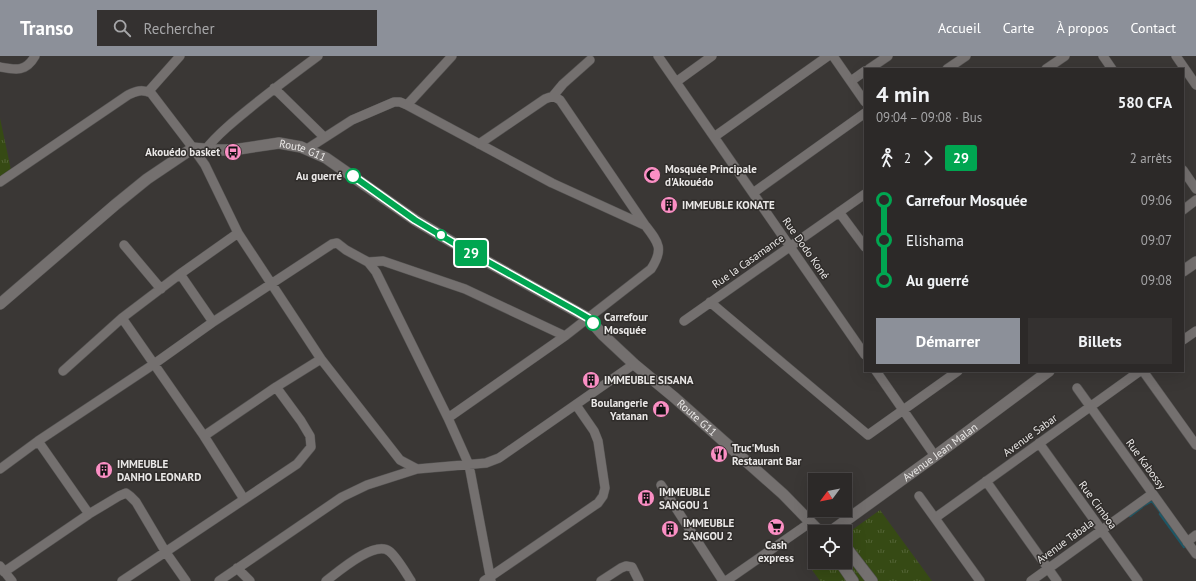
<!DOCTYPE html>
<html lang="fr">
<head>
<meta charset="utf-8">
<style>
	:root { --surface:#2c2928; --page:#343130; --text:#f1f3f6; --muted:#a6a6a8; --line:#484545; --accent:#8c9099 }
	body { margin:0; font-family:"PT Sans",sans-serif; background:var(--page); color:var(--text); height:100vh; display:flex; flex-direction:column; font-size:15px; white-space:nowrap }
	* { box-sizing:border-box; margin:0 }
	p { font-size:13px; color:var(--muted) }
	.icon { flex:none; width:22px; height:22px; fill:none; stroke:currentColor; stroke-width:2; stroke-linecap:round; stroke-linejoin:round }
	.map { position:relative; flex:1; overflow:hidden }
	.details { position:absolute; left:864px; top:12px; width:320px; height:304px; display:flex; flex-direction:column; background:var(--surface); border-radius:0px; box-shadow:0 4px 16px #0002,0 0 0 1px var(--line) }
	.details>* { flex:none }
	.badge { padding:0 8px; border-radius:3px; font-size:14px; line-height:26px }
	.needle { width:26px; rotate:238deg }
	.tools { position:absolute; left:808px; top:417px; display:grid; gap:8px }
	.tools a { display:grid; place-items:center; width:44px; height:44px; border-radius:0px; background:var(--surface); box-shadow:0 4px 16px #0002,0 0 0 1px var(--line); font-size:20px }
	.map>.badge { position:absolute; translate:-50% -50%; box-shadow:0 0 0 2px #fff }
	.legs { display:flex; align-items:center; gap:6px; height:44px; padding:0 12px; font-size:13px }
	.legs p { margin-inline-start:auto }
	.summary { display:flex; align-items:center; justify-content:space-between; height:68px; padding:0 12px }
	h1 { font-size:22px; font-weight:700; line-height:30px }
	.button { display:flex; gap:8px; margin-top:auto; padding:8px 12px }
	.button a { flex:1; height:46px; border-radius:0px; background:var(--accent); color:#fff; font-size:16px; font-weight:700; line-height:46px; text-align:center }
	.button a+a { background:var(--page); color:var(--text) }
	ul { padding:0 12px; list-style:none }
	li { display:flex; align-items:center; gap:14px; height:40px; font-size:15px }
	li i { display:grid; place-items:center; width:6px; height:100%; margin:0 5px; background:currentColor }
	li i::after { content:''; width:10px; height:10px; margin:-5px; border:3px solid; border-radius:50%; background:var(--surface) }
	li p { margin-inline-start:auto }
	li:first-child i { background:linear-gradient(#0000 50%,currentColor 0) }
	li:last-child i { background:linear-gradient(currentColor 50%,#0000 0) }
	header { display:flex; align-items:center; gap:24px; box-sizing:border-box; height:56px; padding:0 20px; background:var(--accent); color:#fff }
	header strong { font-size:19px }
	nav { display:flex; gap:22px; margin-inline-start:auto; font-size:14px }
	.search { width:280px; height:36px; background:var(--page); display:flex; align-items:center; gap:10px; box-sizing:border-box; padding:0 14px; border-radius:0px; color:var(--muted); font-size:15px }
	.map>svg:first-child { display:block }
	.grass { fill:url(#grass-tufts) }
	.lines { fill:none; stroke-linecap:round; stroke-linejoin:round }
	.stream { stroke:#1d5766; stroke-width:2.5 }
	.minor-casing { stroke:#555352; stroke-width:10 }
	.tertiary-casing { stroke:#555352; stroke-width:12 }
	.secondary-casing { stroke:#555352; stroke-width:12 }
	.minor { stroke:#74706f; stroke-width:9 }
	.tertiary { stroke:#74706f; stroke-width:11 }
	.secondary { stroke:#74706f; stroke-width:11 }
	.line-1-casing { stroke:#fff; stroke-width:9 }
	.line-1 { stroke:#00a651; stroke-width:6 }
	.stop-1-dot { fill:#fff; stroke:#00a651; stroke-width:2 }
	.labels { text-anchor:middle; stroke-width:3; stroke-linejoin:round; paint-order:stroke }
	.poi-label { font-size:11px; font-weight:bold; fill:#eae8e7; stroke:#302d2b; text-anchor:start }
	.street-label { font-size:11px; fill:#eae8e7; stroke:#302d2b }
	.stop-label { font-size:11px; font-weight:bold; fill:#eae8e7; stroke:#302d2b; text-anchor:end }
</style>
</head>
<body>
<header>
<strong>Transo</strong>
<div class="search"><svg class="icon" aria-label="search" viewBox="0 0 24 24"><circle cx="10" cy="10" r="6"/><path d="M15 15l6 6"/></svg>Rechercher</div>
<nav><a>Accueil</a><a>Carte</a><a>À propos</a><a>Contact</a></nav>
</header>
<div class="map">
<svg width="1196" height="525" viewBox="0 0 1196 525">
	<defs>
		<pattern id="grass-tufts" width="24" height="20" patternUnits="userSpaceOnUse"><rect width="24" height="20" fill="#364a14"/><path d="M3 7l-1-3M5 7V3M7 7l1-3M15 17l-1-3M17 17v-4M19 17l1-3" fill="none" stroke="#536436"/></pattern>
	</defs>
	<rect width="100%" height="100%" fill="#3a3735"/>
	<path class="grass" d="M0 62 11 114 0 121Z
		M880 454 932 525H820L807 507 815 501V506H845V479Z"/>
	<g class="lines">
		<path class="stream" d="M1141 451 1152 445 1162 458
			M1160 458 1184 491
			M1130 460 1142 451"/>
		<g class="minor-casing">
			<path id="minor" d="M658 0 865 299
				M833 0 865 46
				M1103 0 1112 13
				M1176 0 1196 29
				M0 11C16 14 26 16 35 0
				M869 13 888 0
				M947 13 966 0
				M1046 13 1065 0
				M851 25 865 15
				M676 26 712 0
				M274 32 324 81
				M148 36 180 0
				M553 40 563 28 590 4
				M407 49 452 0
				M714 81 828 0
				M307 93 352 64 394 46H400L407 49 552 127 644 169
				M205 94C218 78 234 65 250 52 272 34 295 17 318 0
				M1183 114 1196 133
				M0 126 128 39C136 35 142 33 151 37L193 92 205 109 238 177 321 303 400 404 417 413
				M753 137 865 57
				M1183 154 1196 144
				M839 156 865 191
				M124 189 161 233
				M180 218 213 266
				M710 246 868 379 958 315
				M122 262 204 380 244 443
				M684 265 865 138
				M1183 284 1196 275
				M63 315 122 262 180 218 238 177
				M876 315 935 400
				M1143 315 1196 389
				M1077 332 1196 498
				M448 362 565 280 651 213C664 193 659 187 645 169L560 44 553 40 545 43 479 88
				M204 380 276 331 321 303
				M38 385 89 458
				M1039 387 1138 525
				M0 413 38 385 154 308 213 266 332 188 337 187 346 194 368 206
				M986 425 1057 525
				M661 429 723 525
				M919 440 980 525
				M935 462 1140 315
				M1187 486 1196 479
				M0 510 12 525
				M237 512 250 525
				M4 516 89 458 119 440 126 437 130 440 136 446 165 495 186 525
				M122 525 297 408 311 391 310 380 301 365 276 331
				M219 525 342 441 367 429 417 413 486 407 499 402 634 308
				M326 525C338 516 374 484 389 495 396 500 406 517 411 525
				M484 525 598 447 603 440 605 432 598 385 594 375 576 349
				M491 525 469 409 448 362 376 216 368 206 383 205 465 233 565 280
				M601 525 621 512 626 510 632 511 639 525
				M726 525 811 466
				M1031 525 1152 438"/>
		</g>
		<g class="tertiary-casing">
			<g id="tertiary">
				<path id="s1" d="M0 248 115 149 147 123 193 92 215 94H233L279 87 301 91 326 102 415 164 452 186 588 262 603 279 634 308 675 342 783 438 820 476"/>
			</g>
		</g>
		<g class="secondary-casing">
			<g id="secondary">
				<path d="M1183 215 1196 206"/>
				<path id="s2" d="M830 476 935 400 1049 315"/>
				<path d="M845 490 872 525"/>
				<path d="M840 506 853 525"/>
			</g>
		</g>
		<use href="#minor" class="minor"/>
		<use href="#tertiary" class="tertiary"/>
		<use href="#secondary" class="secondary"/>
	</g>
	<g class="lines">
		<g class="line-1-casing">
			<path id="line-1" d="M353 120 415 164 452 186 576 255 588 262 593 267"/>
		</g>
		<use href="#line-1" class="line-1"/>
	</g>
	<defs>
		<g id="bus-disc" transform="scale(0.9)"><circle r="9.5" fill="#fb8fc4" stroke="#302d2b"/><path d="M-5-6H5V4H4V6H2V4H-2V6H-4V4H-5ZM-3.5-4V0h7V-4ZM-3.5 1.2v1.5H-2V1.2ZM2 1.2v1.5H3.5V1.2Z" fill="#111"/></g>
		<g id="mosque-disc" transform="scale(0.9)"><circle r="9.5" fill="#fb8fc4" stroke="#302d2b"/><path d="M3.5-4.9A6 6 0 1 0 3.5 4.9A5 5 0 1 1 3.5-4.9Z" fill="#111"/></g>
		<g id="building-disc" transform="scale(0.9)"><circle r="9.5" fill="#fb8fc4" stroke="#302d2b"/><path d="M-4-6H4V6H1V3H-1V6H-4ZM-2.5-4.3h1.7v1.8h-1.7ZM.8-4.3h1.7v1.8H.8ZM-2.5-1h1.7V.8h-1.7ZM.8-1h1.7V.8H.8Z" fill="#111"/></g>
		<g id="shop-disc" transform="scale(0.9)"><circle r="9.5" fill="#fb8fc4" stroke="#302d2b"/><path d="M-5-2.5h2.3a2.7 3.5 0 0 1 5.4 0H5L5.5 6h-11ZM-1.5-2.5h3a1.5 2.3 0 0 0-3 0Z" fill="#111"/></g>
		<g id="restaurant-disc" transform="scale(0.9)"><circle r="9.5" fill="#fb8fc4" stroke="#302d2b"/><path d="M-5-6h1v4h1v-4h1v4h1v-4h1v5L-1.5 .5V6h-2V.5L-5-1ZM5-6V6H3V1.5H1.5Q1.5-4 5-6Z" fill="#111"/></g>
		<g id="supermarket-disc" transform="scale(0.9)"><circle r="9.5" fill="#fb8fc4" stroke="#302d2b"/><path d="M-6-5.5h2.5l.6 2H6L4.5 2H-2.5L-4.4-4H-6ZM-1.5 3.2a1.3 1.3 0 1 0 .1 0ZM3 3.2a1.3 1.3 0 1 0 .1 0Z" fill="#111"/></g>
	</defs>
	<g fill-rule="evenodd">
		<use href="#bus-disc" x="233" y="96"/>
		<use href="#mosque-disc" x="652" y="119"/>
		<use href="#building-disc" x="669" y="149"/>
		<use href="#building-disc" x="591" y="324"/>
		<use href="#shop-disc" x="661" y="353"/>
		<use href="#restaurant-disc" x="719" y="398"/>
		<use href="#building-disc" x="104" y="414"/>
		<use href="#building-disc" x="646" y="442"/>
		<use href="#supermarket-disc" x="776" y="471"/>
		<use href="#building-disc" x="670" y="473"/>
	</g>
	<g class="stop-1-dot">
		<circle cx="353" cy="120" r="7"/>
		<circle cx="441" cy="179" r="5"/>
		<circle cx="593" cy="267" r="7"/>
	</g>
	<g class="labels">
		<g class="poi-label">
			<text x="220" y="100" text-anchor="end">Akouédo basket</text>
			<text x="665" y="117">Mosquée Principale<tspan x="665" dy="13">d'Akouédo</tspan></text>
			<text x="682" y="153">IMMEUBLE KONATE</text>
			<text x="604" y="328">IMMEUBLE SISANA</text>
			<text x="648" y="351" text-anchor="end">Boulangerie<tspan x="648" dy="13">Yatanan</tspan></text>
			<text x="732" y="396">Truc'Mush<tspan x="732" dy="13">Restaurant Bar</tspan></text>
			<text x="117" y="412">IMMEUBLE<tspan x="117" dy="13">DANHO LEONARD</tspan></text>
			<text x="659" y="440">IMMEUBLE<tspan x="659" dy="13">SANGOU 1</tspan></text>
			<text x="683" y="471">IMMEUBLE<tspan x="683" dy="13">SANGOU 2</tspan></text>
			<text x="776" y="493" text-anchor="middle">Cash<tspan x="776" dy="13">express</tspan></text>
		</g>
		<g class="street-label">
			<text dy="4" stroke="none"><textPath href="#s1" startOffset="360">Route G11</textPath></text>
			<text transform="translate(806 192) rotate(55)" y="4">Rue Dodo Koné</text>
			<text transform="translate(748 205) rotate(-35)" y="4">Rue la Casamance</text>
			<text dy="4" stroke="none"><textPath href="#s1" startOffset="840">Route G11</textPath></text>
			<text transform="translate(1030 379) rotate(-36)" y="4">Avenue Sabar</text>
			<text dy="4" stroke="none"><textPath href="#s2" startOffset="136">Avenue Jean Malan</textPath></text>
			<text transform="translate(1146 408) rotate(54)" y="4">Rue Kabossy</text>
			<text transform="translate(1098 449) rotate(54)" y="4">Rue Cimboa</text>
			<text transform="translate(1065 485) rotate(-36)" y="4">Avenue Tabala</text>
		</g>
		<g class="stop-label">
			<text x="342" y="124">Au guerré</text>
			<text x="604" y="265" text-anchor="start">Carrefour<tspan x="604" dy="13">Mosquée</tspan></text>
		</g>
	</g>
</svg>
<div class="tools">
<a><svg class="needle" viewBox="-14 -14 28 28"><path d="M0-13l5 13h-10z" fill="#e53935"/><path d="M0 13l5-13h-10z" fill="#a6a6a8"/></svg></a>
<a><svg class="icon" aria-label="locate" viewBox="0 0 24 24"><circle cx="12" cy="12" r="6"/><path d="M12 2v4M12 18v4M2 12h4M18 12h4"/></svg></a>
</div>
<b class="badge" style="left:471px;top:197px;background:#00a651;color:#fff">29</b>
<section class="details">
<div class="summary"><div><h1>4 min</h1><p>09:04 – 09:08 · Bus</p></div><b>580 CFA</b></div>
<div class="legs"><svg class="icon" aria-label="walk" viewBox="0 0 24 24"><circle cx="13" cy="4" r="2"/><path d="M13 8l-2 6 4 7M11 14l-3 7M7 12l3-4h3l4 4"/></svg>2<svg class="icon" aria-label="forward" viewBox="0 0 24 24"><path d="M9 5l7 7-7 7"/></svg><b class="badge" style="background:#00a651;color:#fff">29</b><p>2 arrêts</p></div>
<ul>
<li><i style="color:#00a651"></i><b>Carrefour Mosquée</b><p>09:06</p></li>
<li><i style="color:#00a651"></i><span>Elishama</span><p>09:07</p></li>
<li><i style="color:#00a651"></i><b>Au guerré</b><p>09:08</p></li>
</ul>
<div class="button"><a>Démarrer</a><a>Billets</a></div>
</section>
</div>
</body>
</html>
